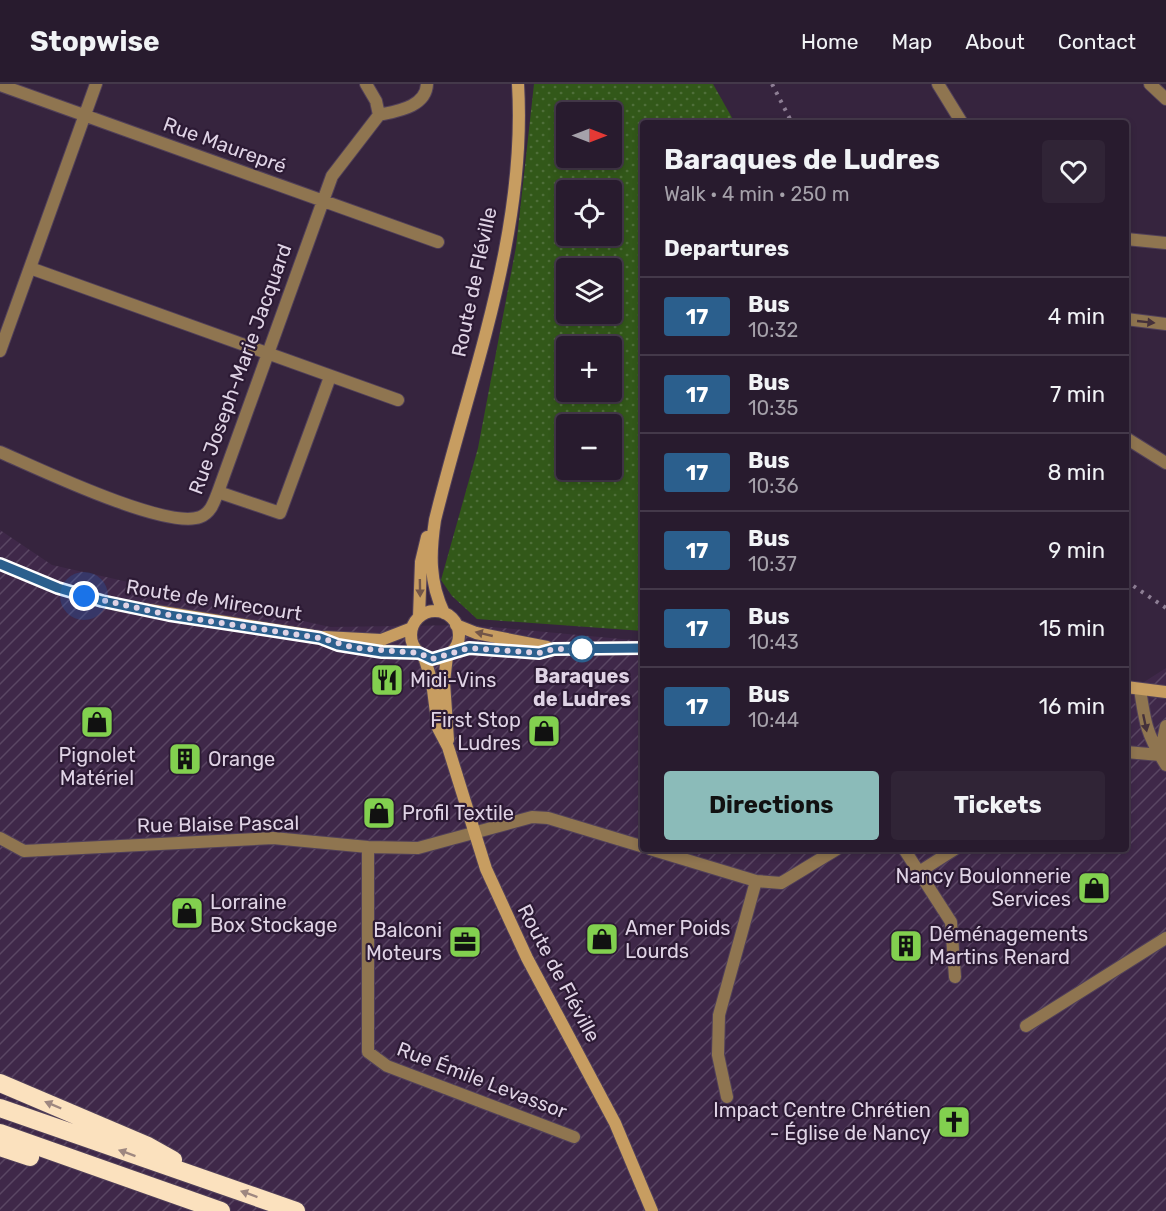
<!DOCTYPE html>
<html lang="en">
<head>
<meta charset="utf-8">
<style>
	:root { --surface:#281b2e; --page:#302436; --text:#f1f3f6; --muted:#a5a1aa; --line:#44394a; --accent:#8bbbb9 }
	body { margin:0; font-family:Rubik,sans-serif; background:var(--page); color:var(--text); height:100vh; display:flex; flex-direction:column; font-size:22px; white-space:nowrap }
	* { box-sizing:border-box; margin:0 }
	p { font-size:20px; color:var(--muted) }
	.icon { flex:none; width:33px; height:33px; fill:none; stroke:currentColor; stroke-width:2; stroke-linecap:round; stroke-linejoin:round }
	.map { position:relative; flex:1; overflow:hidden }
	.sheet { position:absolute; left:640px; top:36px; width:489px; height:732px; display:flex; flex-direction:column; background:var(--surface); border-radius:6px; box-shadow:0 3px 9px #0003,0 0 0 2px var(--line) }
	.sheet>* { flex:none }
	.badge { padding:0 12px; border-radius:4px; font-size:21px; line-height:39px }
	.needle { width:39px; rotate:90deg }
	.tools { position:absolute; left:556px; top:18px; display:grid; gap:12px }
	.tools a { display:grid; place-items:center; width:66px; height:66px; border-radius:6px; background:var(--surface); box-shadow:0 3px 9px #0003,0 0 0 2px var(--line); font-size:30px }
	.you { position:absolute; width:30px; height:30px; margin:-15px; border:4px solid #fff; border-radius:50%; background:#1a73e8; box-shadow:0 0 0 9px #1a73e833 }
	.map>.badge { position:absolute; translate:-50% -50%; box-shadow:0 0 0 3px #fff }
	h2 { padding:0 24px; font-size:22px; line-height:54px }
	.round { display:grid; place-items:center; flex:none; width:63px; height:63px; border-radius:6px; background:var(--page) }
	.head { display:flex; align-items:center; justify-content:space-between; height:102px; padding:0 24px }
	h1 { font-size:28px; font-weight:700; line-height:45px }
	.button { display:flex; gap:12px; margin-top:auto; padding:12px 24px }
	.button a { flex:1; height:69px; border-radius:6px; background:var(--accent); color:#111; font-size:24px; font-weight:700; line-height:69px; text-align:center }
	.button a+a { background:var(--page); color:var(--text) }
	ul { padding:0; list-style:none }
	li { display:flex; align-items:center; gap:18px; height:78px; padding:0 24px; border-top:2px solid var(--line) }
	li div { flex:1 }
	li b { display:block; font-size:22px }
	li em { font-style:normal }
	li .badge { min-width:66px; font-weight:700; text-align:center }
	header { display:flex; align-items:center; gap:36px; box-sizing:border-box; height:84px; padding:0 30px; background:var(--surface); border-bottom:2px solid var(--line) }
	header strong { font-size:28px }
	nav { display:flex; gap:33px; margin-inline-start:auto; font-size:21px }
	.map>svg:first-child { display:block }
	.industrial { fill:url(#industrial-furrows) }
	.green { fill:url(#green-dots); fill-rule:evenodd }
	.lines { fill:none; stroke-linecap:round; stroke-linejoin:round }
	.street-casing { stroke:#514059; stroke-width:14 }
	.secondary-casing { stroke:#514059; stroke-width:14 }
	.highway-casing { stroke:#514059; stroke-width:20 }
	.street { stroke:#8f7550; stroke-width:12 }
	.secondary { stroke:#c79d61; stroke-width:12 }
	.highway { stroke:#fbe1be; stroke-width:18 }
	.rail { stroke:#8d7e94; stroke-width:4; stroke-dasharray:3 6; stroke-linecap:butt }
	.oneway { fill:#45313b }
	.oneway2 { fill:#725548 }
	.oneway3 { fill:#9e8780 }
	.line-casing { stroke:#fff; stroke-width:14 }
	.line { stroke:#2b5f8d; stroke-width:9 }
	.walk { stroke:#dfd3e5; stroke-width:6; stroke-dasharray:0 10.8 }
	.stop-dot { fill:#fff; stroke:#2b5f8d; stroke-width:3 }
	.labels { text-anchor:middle; stroke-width:4.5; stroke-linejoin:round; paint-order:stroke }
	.street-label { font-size:20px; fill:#dfd3e5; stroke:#2c1a34 }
	.stop-label { font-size:20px; font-weight:bold; fill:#dfd3e5; stroke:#2c1a34 }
	.poi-label { font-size:20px; fill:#dfd3e5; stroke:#2c1a34; text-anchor:start }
</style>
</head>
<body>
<header>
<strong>Stopwise</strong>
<nav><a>Home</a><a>Map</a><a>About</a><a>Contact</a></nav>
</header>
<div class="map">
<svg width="1166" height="1127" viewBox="0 0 1166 1127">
	<defs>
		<pattern id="industrial-furrows" width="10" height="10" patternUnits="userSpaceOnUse" patternTransform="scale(1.5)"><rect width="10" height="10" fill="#3f2849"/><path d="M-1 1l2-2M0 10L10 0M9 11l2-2" fill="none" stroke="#5a4663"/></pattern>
		<pattern id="green-dots" width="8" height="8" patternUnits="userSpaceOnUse" patternTransform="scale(1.5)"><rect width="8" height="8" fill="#325819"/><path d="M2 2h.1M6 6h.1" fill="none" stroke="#4f6f3a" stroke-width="1.8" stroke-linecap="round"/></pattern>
	</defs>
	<rect width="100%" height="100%" fill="#36243e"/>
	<path class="industrial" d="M0 446 52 481 330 543 470 541 643 557 644 765H1126L1127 604 1133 605 1166 584V1127H0Z"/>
	<path class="green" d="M534 0H713L735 39H644L643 547 477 535 452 512 441 496 478 364 516 163ZM567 28H612V74H567ZM567 106H612V152H567ZM567 184H612V230H567ZM567 262H612V308H567ZM567 340H612V386H567Z"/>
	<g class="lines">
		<g class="street-casing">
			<path id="street" d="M938 0 962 39
				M1150 0 1166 15
				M0 1 438 158
				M379 31C397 27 426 23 427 0
				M1126 155 1166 159
				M30 184 398 316
				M1126 235 1166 240
				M0 267 96 0
				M1126 354 1166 379
				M0 368C37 384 166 446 200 433 211 429 214 418 218 408L332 92 379 31 376 17 366 0
				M218 408 280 429 330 293
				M1140 605C1145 640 1147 651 1166 681
				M1126 668 1160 671
				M1160 671 1166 642
				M0 754 24 767 273 754 368 763 418 764 532 733 548 734 644 763
				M368 763V968L387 982 574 1053
				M650 765 756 797 781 799 837 765
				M904 765 951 838 955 893
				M919 788 955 765
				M1026 942 1166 854
				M727 1013 718 971 719 931 756 797"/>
		</g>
		<g class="secondary-casing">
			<path id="secondary" d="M0 480 58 504 118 521 320 553C352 566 384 567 419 569
				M411 551a24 24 0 1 1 48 0a24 24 0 1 1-48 0Z
				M444 529C429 498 430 469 435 436 470 293 527 150 518 0
				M419 533 421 478 427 453
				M456 541 476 549 547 563
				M324 553 381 556 412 544
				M453 567 474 564 539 569 554 565 644 564
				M447 572 444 598 448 656
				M424 573 432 598 438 644 448 663 486 785 527 874 615 1039 652 1127
				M1126 603 1166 608"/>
		</g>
		<g class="highway-casing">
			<path id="highway" d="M0 999 148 1062 173 1076
				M0 1024 296 1127
				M0 1049 221 1127
				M0 1063 30 1073"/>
		</g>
		<use href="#street" class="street"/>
		<use href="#secondary" class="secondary"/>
		<use href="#highway" class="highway"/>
		<path class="rail" d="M772 0 792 39
			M1126 497 1166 524"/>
	</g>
	<defs><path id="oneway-solid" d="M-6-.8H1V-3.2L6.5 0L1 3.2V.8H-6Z" transform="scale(1.5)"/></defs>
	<g class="oneway">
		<use href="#oneway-solid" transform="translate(1146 238) rotate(6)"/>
		<use href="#oneway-solid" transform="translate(1145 639) rotate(78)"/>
	</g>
	<g class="oneway2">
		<use href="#oneway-solid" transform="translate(420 504) rotate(89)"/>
		<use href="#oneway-solid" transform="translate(484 550) rotate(-167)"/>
	</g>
	<g class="oneway3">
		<use href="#oneway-solid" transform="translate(53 1021) rotate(-157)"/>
		<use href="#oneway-solid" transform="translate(127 1069) rotate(-160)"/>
		<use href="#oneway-solid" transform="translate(249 1110) rotate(-160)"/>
	</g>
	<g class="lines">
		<g class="line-casing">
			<path id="line" d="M0 480 58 504 102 517 169 531 320 554 338 561 382 568 419 569 432 575 469 564 539 569 554 565 644 564"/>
		</g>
		<use href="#line" class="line"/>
		<path class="walk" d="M84 512 169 531 320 554 355 564 419 569 432 575 469 564 539 569 554 565H582"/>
	</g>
	<defs>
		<g id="restaurant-square" transform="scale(1.725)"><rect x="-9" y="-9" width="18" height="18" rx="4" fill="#82d04f" stroke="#2c1a34"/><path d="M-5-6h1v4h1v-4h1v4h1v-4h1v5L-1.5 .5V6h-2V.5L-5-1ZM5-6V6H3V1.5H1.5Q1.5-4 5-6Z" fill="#111"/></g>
		<g id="shop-square" transform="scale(1.725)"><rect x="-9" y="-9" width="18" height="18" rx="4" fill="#82d04f" stroke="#2c1a34"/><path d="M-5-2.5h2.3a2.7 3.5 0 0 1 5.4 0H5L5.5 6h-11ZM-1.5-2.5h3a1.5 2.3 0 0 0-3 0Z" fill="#111"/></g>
		<g id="building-square" transform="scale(1.725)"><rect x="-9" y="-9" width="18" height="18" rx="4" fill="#82d04f" stroke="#2c1a34"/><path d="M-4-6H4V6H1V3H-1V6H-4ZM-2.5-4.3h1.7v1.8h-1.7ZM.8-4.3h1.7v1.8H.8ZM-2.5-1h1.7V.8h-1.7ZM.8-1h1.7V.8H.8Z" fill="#111"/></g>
		<g id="office-square" transform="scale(1.725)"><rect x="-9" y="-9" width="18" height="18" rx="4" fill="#82d04f" stroke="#2c1a34"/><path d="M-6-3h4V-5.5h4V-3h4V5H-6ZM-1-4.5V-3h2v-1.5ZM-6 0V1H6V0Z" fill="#111"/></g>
		<g id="church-square" transform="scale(1.725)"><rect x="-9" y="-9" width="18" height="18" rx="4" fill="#82d04f" stroke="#2c1a34"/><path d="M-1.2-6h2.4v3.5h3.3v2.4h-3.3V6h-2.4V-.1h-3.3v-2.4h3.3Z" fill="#111"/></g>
	</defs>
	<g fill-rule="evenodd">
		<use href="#restaurant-square" x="387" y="596"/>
		<use href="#shop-square" x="97" y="638"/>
		<use href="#shop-square" x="544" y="647"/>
		<use href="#building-square" x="185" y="675"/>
		<use href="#shop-square" x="379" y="729"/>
		<use href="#shop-square" x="1094" y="804"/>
		<use href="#shop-square" x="187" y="829"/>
		<use href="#shop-square" x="602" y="855"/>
		<use href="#office-square" x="465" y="858"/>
		<use href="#building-square" x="906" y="862"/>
		<use href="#church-square" x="954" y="1038"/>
	</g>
	<circle class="stop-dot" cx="582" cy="565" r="12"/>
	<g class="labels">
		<g class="street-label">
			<text transform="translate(225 61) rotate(20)" y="7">Rue Maurepré</text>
			<text transform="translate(474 198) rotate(-78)" y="7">Route de Fléville</text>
			<text transform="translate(240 285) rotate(-70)" y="7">Rue Joseph-Marie Jacquard</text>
			<text transform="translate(214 516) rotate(9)" y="7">Route de Mirecourt</text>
			<text transform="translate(218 740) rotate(-1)" y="7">Rue Blaise Pascal</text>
			<text transform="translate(559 889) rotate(62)" y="7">Route de Fléville</text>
			<text transform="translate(482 996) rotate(21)" y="7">Rue Émile Levassor</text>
		</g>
		<g class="stop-label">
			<text x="582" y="599">Baraques<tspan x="582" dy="23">de Ludres</tspan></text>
		</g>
		<g class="poi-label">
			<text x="410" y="603">Midi-Vins</text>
			<text x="521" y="643" text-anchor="end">First Stop<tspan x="521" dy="23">Ludres</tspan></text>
			<text x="97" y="678" text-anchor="middle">Pignolet<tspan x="97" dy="23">Matériel</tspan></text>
			<text x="208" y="682">Orange</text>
			<text x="402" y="736">Profil Textile</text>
			<text x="1071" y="799" text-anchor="end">Nancy Boulonnerie<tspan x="1071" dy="23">Services</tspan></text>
			<text x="210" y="825">Lorraine<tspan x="210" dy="23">Box Stockage</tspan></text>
			<text x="625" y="851">Amer Poids<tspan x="625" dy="23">Lourds</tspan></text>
			<text x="442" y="853" text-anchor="end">Balconi<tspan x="442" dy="23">Moteurs</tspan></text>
			<text x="929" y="857">Déménagements<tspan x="929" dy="23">Martins Renard</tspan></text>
			<text x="931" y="1033" text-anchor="end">Impact Centre Chrétien<tspan x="931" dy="23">- Église de Nancy</tspan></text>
		</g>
	</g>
</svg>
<div class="tools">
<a><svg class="needle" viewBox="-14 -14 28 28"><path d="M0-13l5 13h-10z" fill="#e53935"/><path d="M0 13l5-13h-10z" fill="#a5a1aa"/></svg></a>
<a><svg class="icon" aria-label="locate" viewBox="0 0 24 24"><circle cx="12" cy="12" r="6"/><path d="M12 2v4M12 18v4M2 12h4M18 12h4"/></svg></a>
<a><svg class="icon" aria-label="layers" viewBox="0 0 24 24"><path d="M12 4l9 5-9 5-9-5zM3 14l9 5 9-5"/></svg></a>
<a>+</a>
<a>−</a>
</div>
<div class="you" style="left:84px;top:512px"></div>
<section class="sheet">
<div class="head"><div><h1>Baraques de Ludres</h1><p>Walk · 4 min · 250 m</p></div><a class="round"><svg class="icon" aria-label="heart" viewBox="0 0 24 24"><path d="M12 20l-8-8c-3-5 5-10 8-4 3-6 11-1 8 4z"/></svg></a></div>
<h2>Departures</h2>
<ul>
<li><span class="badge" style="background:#2b5f8d;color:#fff">17</span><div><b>Bus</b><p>10:32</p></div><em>4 min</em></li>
<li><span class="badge" style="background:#2b5f8d;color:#fff">17</span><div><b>Bus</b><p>10:35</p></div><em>7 min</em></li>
<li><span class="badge" style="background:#2b5f8d;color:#fff">17</span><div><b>Bus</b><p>10:36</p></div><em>8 min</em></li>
<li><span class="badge" style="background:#2b5f8d;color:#fff">17</span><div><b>Bus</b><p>10:37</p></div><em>9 min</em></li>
<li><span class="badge" style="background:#2b5f8d;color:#fff">17</span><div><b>Bus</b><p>10:43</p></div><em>15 min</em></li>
<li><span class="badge" style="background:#2b5f8d;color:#fff">17</span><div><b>Bus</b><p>10:44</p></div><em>16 min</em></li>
</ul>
<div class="button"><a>Directions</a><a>Tickets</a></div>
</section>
</div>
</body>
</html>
